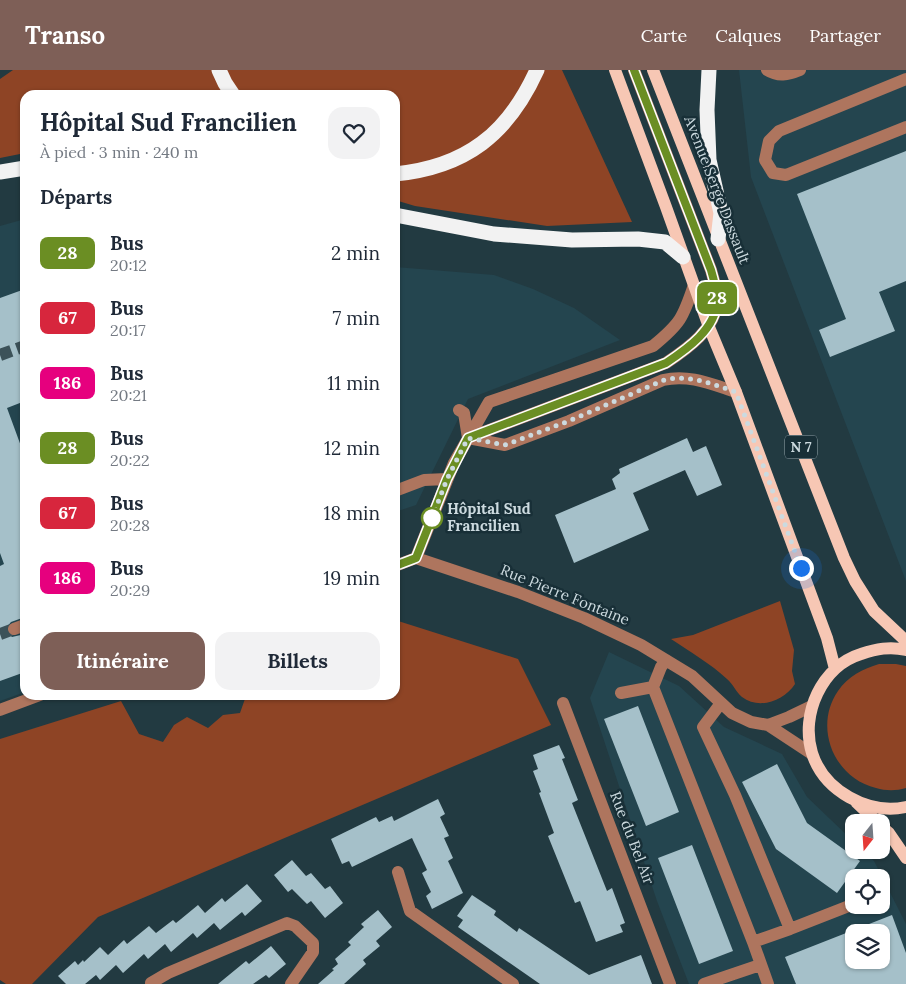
<!DOCTYPE html>
<html lang="fr">
<head>
<meta charset="utf-8">
<style>
	:root { --surface:#fff; --page:#f2f2f3; --text:#1f2937; --muted:#747a83; --accent:#7e5f57 }
	body { margin:0; font-family:Lora,serif; background:var(--page); color:var(--text); height:100vh; display:flex; flex-direction:column; font-size:19px; white-space:nowrap }
	* { box-sizing:border-box; margin:0 }
	p { font-size:16px; color:var(--muted) }
	.icon { flex:none; width:28px; height:28px; fill:none; stroke:currentColor; stroke-width:2; stroke-linecap:round; stroke-linejoin:round }
	.map { position:relative; flex:1; overflow:hidden }
	.sheet { position:absolute; left:20px; top:20px; width:380px; height:610px; display:flex; flex-direction:column; background:var(--surface); border-radius:15px; box-shadow:0 1px 4px #0004 }
	.sheet>* { flex:none }
	.badge { padding:0 10px; border-radius:8px; font-size:18px; line-height:32px }
	.needle { width:32px; rotate:197deg }
	.fabs { position:absolute; left:845px; top:744px; display:grid; gap:10px }
	.fabs a { display:grid; place-items:center; width:45px; height:45px; border-radius:10px; background:var(--surface); box-shadow:0 1px 4px #0004; font-size:25px }
	.you { position:absolute; width:25px; height:25px; margin:-12px; border:4px solid #fff; border-radius:50%; background:#1a73e8; box-shadow:0 0 0 8px #1a73e833 }
	.map>.badge { position:absolute; translate:-50% -50%; box-shadow:0 0 0 2px #fff }
	h2 { padding:0 20px; font-size:19px; line-height:45px }
	.round { display:grid; place-items:center; flex:none; width:52px; height:52px; border-radius:15px; background:var(--page) }
	.summary { display:flex; align-items:center; justify-content:space-between; height:85px; padding:0 20px }
	h1 { font-size:24px; font-weight:700; line-height:38px }
	.button { display:flex; gap:10px; margin-top:auto; padding:10px 20px }
	.button a { flex:1; height:58px; border-radius:15px; background:var(--accent); color:#fff; font-size:20px; font-weight:700; line-height:58px; text-align:center }
	.button a+a { background:var(--page); color:var(--text) }
	ul { padding:0; list-style:none }
	li { display:flex; align-items:center; gap:15px; height:65px; padding:0 20px }
	li div { flex:1 }
	li b { display:block; font-size:19px }
	li em { font-style:normal }
	li .badge { min-width:55px; font-weight:700; text-align:center }
	header { display:flex; align-items:center; gap:30px; box-sizing:border-box; height:70px; padding:0 25px; background:var(--accent); color:#fff }
	header strong { font-size:24px }
	nav { display:flex; gap:28px; margin-inline-start:auto; font-size:18px }
	.map>svg:first-child { display:block }
	.built { fill:#24454f; fill-rule:evenodd }
	.green { fill:#8e4425 }
	.building { fill:#a5c0c9; fill-rule:evenodd }
	.lines { fill:none; stroke-linecap:round; stroke-linejoin:round }
	.minor-tunnel { stroke:#3c5259; stroke-width:12; stroke-dasharray:12 6; stroke-linecap:butt }
	.minor { stroke:#ae755e; stroke-width:12 }
	.major { stroke:#f7c7b4; stroke-width:12 }
	.highway { stroke:#f2f2f2; stroke-width:15 }
	.line-casing { stroke:#fff; stroke-width:11 }
	.line { stroke:#6b8e23; stroke-width:8 }
	.walk { stroke:#ccdadf; stroke-width:5; stroke-dasharray:0 9 }
	.stop-dot { fill:#fff; stroke:#6b8e23; stroke-width:2.5 }
	.labels { text-anchor:middle; stroke-width:5; stroke-linejoin:round; paint-order:stroke }
	.shield { fill:#182f37; stroke:#96a7ad; stroke-width:1 }
	.shield-label { font-size:14px; font-weight:bold; fill:#ccdadf }
	.street-label { font-size:15px; fill:#ccdadf; stroke:#182f37 }
	.stop-label { font-size:15px; font-weight:bold; fill:#ccdadf; stroke:#182f37; text-anchor:start }
</style>
</head>
<body>
<header>
<strong>Transo</strong>
<nav><a>Carte</a><a>Calques</a><a>Partager</a></nav>
</header>
<div class="map">
<svg width="906" height="914" viewBox="0 0 906 914">
	<rect width="100%" height="100%" fill="#223a41"/>
	<path class="built" d="M739 0H906V511L751 107Z
		M25 149V622L0 631V156Z
		M395 197 494 205 533 219 574 238 620 270 468 329 416 435 395 442Z
		M609 582 679 616 724 657 782 684 807 727 854 772V780H862L874 791 906 854V914H689L657 831 590 628ZM854 808H881V835H854ZM854 862H881V890H854Z"/>
	<path class="green" d="M13 0H562L632 152 547 156 415 136 395 130V25H25V83L0 88V9Z
		M780 531 794 580 792 601 795 614C784 631 759 640 742 627 736 622 733 614 727 609 711 594 689 581 671 569L693 565Z
		M395 550 518 589 551 655 98 847 32 914H6L0 910V669L121 631 139 664 163 672 174 655 187 647 208 658 223 645 240 643 246 626 247 625H395Z
		M879 594H896L906 596V718C896 721 886 721 876 718 834 708 813 657 838 621 848 606 863 599 879 594Z"/>
	<path class="building" d="M906 81V211L879 222 895 261 830 287 819 260 846 249 797 124Z
		M25 219V331L7 338 25 387V547L11 552 6 558 7 562 12 567 25 564V602L0 611V496L4 494 0 483V228Z
		M687 368 693 382 706 376 722 415 697 426 685 400 633 423 649 460 574 493 555 445 616 419 612 409 620 403 619 399Z
		M638 636 679 742 646 756 604 649Z
		M559 675 565 688 562 689 578 730 572 733 607 821 612 818 625 853 620 855 623 862 596 872 580 831 575 833 548 766 554 763 539 723 541 722 533 701 538 699 533 685Z
		M777 694 807 753 860 791 837 823 776 779 742 712Z
		M438 729 445 744 440 747 449 766 444 768 453 788 448 791 463 823 432 839 426 826 431 822 422 803 427 800 412 768 352 797 349 791 342 794 331 769 376 747 379 752 392 746 394 751Z
		M692 775 733 881 699 894 658 788Z
		M292 790 306 806 311 803 325 819 330 816 343 833 325 848 311 831 307 834 292 819 288 822 274 805Z
		M247 814 262 831 245 846 242 842 220 860 214 853 197 868 193 863 171 882 165 874 148 889 144 884 123 903 116 895 100 910 96 905 85 914H66L58 906 75 891 78 895 83 890 84 892 100 877 108 885 124 870 127 874 149 856 156 863 173 850 176 853 181 849 198 835 205 843 222 828 225 832Z
		M472 825 496 841 494 845 517 862 519 858 589 905 641 885 652 914H540L458 857 463 850 457 846Z
		M378 840 392 857 376 871 380 876 363 890 366 894 344 914H318L334 900 332 899 338 894 335 889 351 875 348 872 364 857 361 854Z
		M892 845 906 883V914H796L785 887ZM854 862H881V890H854Z
		M271 876 286 894 269 908 266 905 253 914H218L246 891 249 894Z"/>
	<g class="lines">
		<path class="minor-tunnel" d="M0 285 25 276
			M0 564 14 559"/>
		<path class="minor" d="M767 0C778 7 788 5 800 0
			M906 9 779 61 769 71 765 90 773 103 786 105 906 57
			M459 340 464 343 468 368
			M468 368 666 293C687 279 716 259 717 231 717 220 714 210 711 200L634 0
			M468 368 505 375 569 351 663 310C689 304 711 314 736 322
			M395 421 424 410 447 409
			M416 488 518 522 584 548 641 575 692 606 732 643 751 652 768 655 812 684
			M395 496 416 488 454 393 489 332 653 276C680 254 683 248 694 215
			M14 559 25 555
			M666 590 661 597 653 617 753 872 790 859
			M621 623 653 617
			M563 633 670 914
			M721 633 703 657 735 725 790 859 854 834
			M0 640 40 625
			M768 655 789 647 812 636
			M398 802 410 841 513 914
			M881 823H882
			M753 872 768 914
			M151 914V913L168 903 287 853 295 856 313 873V882L291 914
			M704 914 760 895"/>
		<path class="major" d="M615 0 666 137 709 257 736 322 827 568 835 599
			M653 0 844 488 855 511 874 541 906 571
			M906 580C890 576 876 579 861 584 822 596 800 644 812 683 824 721 868 745 906 737
			M857 733 877 752
			M881 756 889 763 906 788"/>
		<path class="highway" d="M219 0 225 13 233 25
			M709 0 707 40 709 90 721 143 718 169
			M0 102 25 98
			M395 104C466 97 508 64 537 0
			M395 145 494 164 572 170 638 169 665 172 683 187"/>
	</g>
	<g class="lines">
		<g class="line-casing">
			<path id="line" d="M395 496 416 488 447 409 468 368 666 293C687 279 716 259 717 231 717 220 714 210 711 200L634 0"/>
		</g>
		<use href="#line" class="line"/>
		<path class="walk" d="M432 448 447 409 468 368 505 375 569 351 664 310C689 304 712 314 736 322L801 498"/>
	</g>
	<circle class="stop-dot" cx="432" cy="448" r="10"/>
	<g class="labels">
		<rect class="shield" x="785" y="365.5" width="32" height="23" rx="4"/>
		<g class="shield-label">
			<text x="801" y="382">N 7</text>
		</g>
		<g class="street-label">
			<text transform="translate(717 120) rotate(69)" y="5">Avenue Serge Dassault</text>
			<text transform="translate(565 525) rotate(22)" y="5">Rue Pierre Fontaine</text>
			<text transform="translate(632 768) rotate(69)" y="5">Rue du Bel Air</text>
		</g>
		<g class="stop-label">
			<text x="447" y="444">Hôpital Sud<tspan x="447" dy="17">Francilien</tspan></text>
		</g>
	</g>
</svg>
<div class="fabs">
<a><svg class="needle" viewBox="-14 -14 28 28"><path d="M0-13l5 13h-10z" fill="#e53935"/><path d="M0 13l5-13h-10z" fill="#747a83"/></svg></a>
<a><svg class="icon" aria-label="locate" viewBox="0 0 24 24"><circle cx="12" cy="12" r="6"/><path d="M12 2v4M12 18v4M2 12h4M18 12h4"/></svg></a>
<a><svg class="icon" aria-label="layers" viewBox="0 0 24 24"><path d="M12 4l9 5-9 5-9-5zM3 14l9 5 9-5"/></svg></a>
</div>
<div class="you" style="left:801px;top:498px"></div>
<b class="badge" style="left:717px;top:228px;background:#6b8e23;color:#fff">28</b>
<section class="sheet">
<div class="summary"><div><h1>Hôpital Sud Francilien</h1><p>À pied · 3 min · 240 m</p></div><a class="round"><svg class="icon" aria-label="heart" viewBox="0 0 24 24"><path d="M12 20l-8-8c-3-5 5-10 8-4 3-6 11-1 8 4z"/></svg></a></div>
<h2>Départs</h2>
<ul>
<li><span class="badge" style="background:#6b8e23;color:#fff">28</span><div><b>Bus</b><p>20:12</p></div><em>2 min</em></li>
<li><span class="badge" style="background:#d7263d;color:#fff">67</span><div><b>Bus</b><p>20:17</p></div><em>7 min</em></li>
<li><span class="badge" style="background:#e6007e;color:#fff">186</span><div><b>Bus</b><p>20:21</p></div><em>11 min</em></li>
<li><span class="badge" style="background:#6b8e23;color:#fff">28</span><div><b>Bus</b><p>20:22</p></div><em>12 min</em></li>
<li><span class="badge" style="background:#d7263d;color:#fff">67</span><div><b>Bus</b><p>20:28</p></div><em>18 min</em></li>
<li><span class="badge" style="background:#e6007e;color:#fff">186</span><div><b>Bus</b><p>20:29</p></div><em>19 min</em></li>
</ul>
<div class="button"><a>Itinéraire</a><a>Billets</a></div>
</section>
</div>
</body>
</html>
